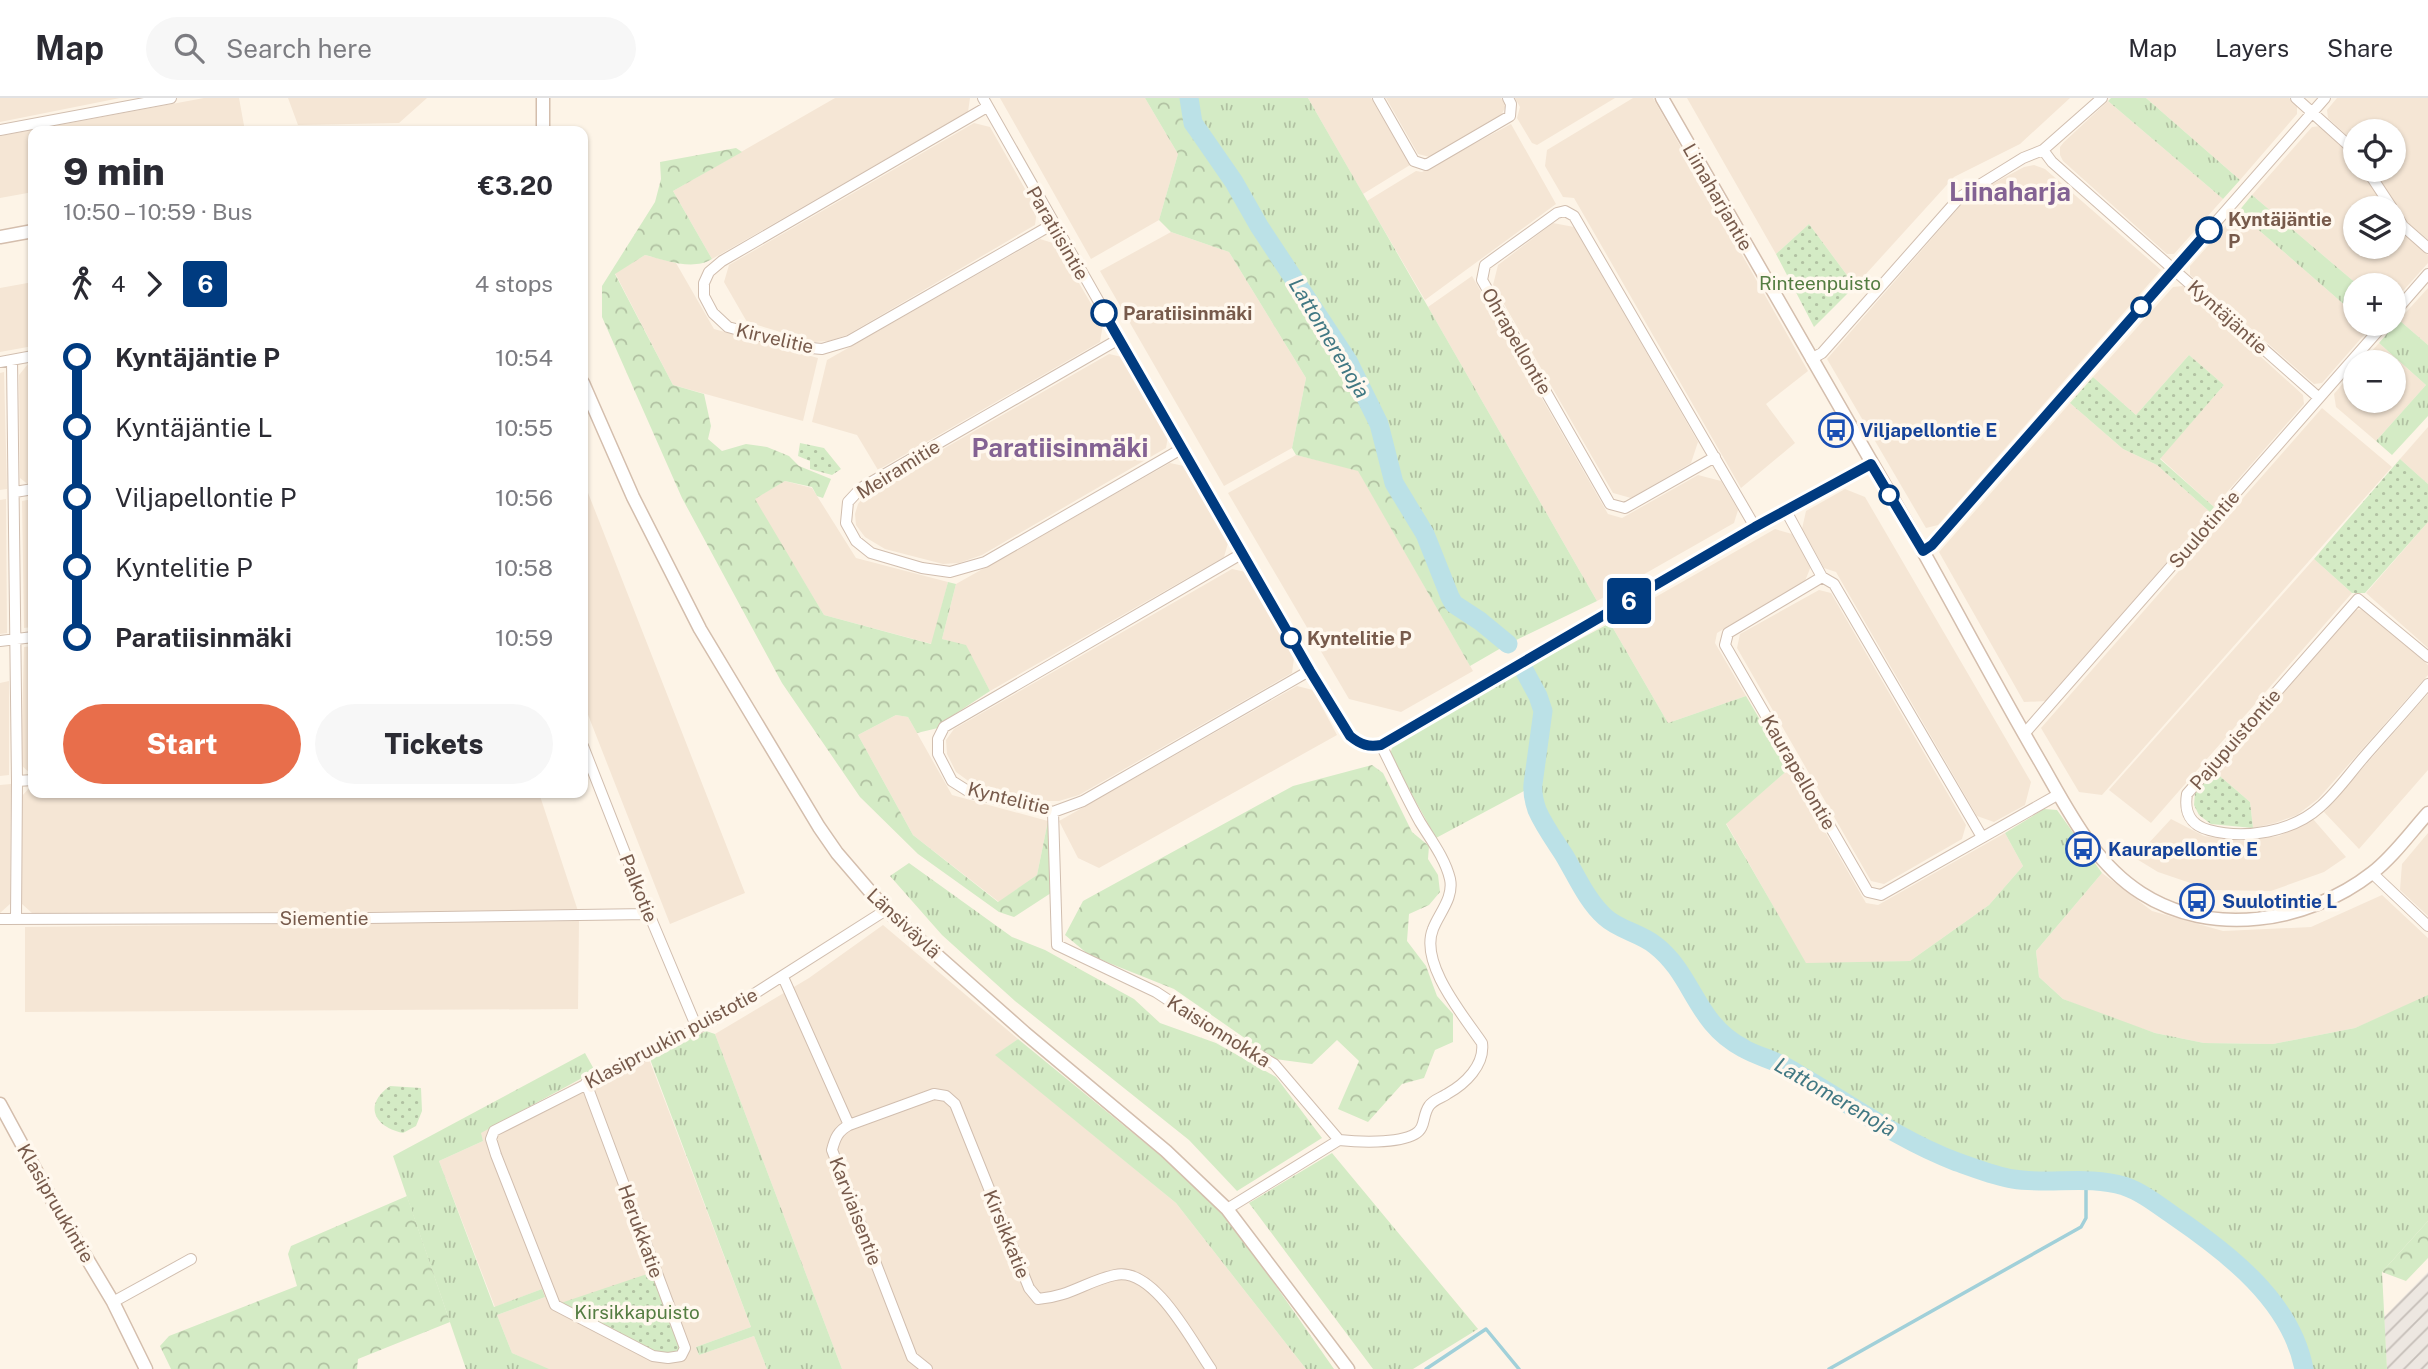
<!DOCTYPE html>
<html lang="en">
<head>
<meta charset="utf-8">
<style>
	:root { --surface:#fff; --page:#f7f7f7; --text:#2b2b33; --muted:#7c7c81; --line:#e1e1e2; --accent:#e86e4b }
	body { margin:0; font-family:"Public Sans",sans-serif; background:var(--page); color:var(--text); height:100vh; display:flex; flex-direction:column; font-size:26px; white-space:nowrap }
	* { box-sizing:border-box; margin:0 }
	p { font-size:23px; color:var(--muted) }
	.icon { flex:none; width:38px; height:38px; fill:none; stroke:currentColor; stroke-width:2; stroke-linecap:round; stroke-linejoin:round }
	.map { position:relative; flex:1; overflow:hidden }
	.panel { position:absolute; left:28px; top:28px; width:560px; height:672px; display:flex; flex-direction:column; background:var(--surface); border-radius:14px; box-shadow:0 2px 5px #0004 }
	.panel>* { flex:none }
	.badge { padding:0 14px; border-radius:5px; font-size:24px; line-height:46px }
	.controls { position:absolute; left:2343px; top:21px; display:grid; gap:14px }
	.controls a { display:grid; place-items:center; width:63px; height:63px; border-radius:50%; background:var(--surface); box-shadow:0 2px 5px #0004; font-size:35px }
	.map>.badge { position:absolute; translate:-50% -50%; box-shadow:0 0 0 4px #fff }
	.legs { display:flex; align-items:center; gap:10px; height:77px; padding:0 35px; font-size:23px }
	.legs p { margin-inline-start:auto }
	.summary { display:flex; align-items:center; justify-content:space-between; height:119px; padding:0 35px }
	h1 { font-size:38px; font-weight:800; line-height:52px }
	.cta { display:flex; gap:14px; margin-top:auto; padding:14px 35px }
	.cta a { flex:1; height:80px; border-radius:42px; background:var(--accent); color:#fff; font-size:28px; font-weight:800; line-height:80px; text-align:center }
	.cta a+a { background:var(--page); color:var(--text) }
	ul { padding:0 35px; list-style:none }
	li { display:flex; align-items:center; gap:24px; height:70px; font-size:26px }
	li i { display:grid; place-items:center; width:10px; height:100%; margin:0 9px; background:currentColor }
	li i::after { content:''; width:18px; height:18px; margin:-9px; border:5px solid; border-radius:50%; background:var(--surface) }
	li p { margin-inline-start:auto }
	li:first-child i { background:linear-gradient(#0000 50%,currentColor 0) }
	li:last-child i { background:linear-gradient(currentColor 50%,#0000 0) }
	header { display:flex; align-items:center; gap:42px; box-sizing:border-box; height:98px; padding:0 35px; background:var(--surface); border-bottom:2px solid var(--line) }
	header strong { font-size:33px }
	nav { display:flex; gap:38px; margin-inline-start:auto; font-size:24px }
	.search { width:490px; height:63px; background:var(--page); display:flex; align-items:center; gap:18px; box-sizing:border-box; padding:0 24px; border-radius:38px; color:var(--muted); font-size:26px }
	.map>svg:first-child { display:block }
	.residential { fill:#f5e6d5 }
	.industrial { fill:url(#industrial-furrows) }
	.grass { fill:url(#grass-tufts) }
	.forest { fill:url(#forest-crowns) }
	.park { fill:url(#park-dots) }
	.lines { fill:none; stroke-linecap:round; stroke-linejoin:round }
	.stream { stroke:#a1d0d9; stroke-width:3.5 }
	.river { stroke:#bbe1e7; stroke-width:19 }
	.street-casing { stroke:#d1beaf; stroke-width:12 }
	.secondary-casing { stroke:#d4bead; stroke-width:15 }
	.street { stroke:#fff; stroke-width:10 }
	.secondary { stroke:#fff; stroke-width:12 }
	.line-1-casing { stroke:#fff; stroke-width:16 }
	.line-1 { stroke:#003b80; stroke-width:10 }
	.stop-1-dot { fill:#fff; stroke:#003b80; stroke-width:3.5 }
	.labels { text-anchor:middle; stroke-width:7; stroke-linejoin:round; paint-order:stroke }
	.street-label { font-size:19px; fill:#775a4b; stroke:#fff8ee }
	.stop-label { font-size:19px; font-weight:bold; fill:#775a4b; stroke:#fff8ee; text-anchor:start }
	.park-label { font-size:19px; fill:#547d42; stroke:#fff8ee }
	.transit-label { font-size:19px; font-weight:bold; fill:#164399; stroke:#fff8ee; text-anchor:start }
	.water-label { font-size:21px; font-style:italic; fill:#417883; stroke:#fff8ee }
	.district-label { font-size:26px; font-weight:bold; fill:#836293; stroke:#fff8ee }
</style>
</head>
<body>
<header>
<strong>Map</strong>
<div class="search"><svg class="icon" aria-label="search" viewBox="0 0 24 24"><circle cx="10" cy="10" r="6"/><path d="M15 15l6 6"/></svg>Search here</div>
<nav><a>Map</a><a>Layers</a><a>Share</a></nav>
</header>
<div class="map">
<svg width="2428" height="1271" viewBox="0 0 2428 1271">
	<defs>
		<pattern id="industrial-furrows" width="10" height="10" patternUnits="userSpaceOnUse" patternTransform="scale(1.75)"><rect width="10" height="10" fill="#ede7e1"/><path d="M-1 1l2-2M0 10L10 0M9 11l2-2" fill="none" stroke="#c5beb8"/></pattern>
		<pattern id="grass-tufts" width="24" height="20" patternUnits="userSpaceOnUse" patternTransform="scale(1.75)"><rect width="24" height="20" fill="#d4ebc5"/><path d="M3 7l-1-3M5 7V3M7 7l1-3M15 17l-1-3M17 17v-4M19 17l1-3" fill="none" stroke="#b1c1a2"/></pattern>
		<pattern id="forest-crowns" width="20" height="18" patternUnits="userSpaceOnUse" patternTransform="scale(1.75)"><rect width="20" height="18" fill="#d4ebc5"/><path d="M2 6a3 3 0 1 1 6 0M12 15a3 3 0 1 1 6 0" fill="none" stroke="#b1c1a2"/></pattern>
		<pattern id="park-dots" width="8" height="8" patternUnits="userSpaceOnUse" patternTransform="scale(1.75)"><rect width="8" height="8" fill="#d4ebc5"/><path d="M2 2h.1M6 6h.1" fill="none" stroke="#b1c1a2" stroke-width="1.8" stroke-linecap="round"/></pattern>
	</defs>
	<rect width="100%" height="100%" fill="#fdf4e7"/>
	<path class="residential" d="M0 0H120L0 24Z
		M204 0H239L245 33H33V94L0 100V38Z
		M288 0H427L399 25 298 27Z
		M835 0H970L968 14 712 161 673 93Z
		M1000 0H1145L1178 56 1159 122 1091 161Z
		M1308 0H1371L1410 67 1363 96Z
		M1386 0H1501L1506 8 1500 19 1430 59 1418 56Z
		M1515 0H1615L1537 47 1532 45 1517 20 1520 9Z
		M1633 0H1653L1808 273 1766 306 1795 345 1741 390 1574 100 1563 99 1545 68 1547 52Z
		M1687 0H2070L2020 46 1954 79 1855 188 1809 126 1776 156Z
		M2146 0H2289L2297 7V16L2240 82Z
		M2337 0H2428V142L2407 124 2374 72H2394V33H2356L2355 45 2328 20 2327 12Z
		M2108 3 2223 101 2174 156H2167L2063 63 2060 57V49L2064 44Z
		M974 25 990 29 1037 112 1035 127 847 237 829 243 814 244 747 224 724 184 729 167Z
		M1511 26 1556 106 1425 202 1367 103 1416 73 1422 74Z
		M2321 28 2350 53 2355 62 2356 72H2362L2386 110H2356V149H2394V123L2399 131 2428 157V165L2394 203V187H2358L2252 97 2312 29Z
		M2034 67 2045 71 2161 172 1938 427 1926 430 1827 261 1968 99 2024 69Z
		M2238 114 2355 216 2356 226H2367L2371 229 2322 285 2314 286 2190 177V168Z
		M1553 125 1574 129 1698 344 1691 365 1631 400 1613 395 1493 187 1498 167Z
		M1171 134 1229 154 1306 280 1292 350 1224 388 1100 173Z
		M1040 141 1056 146 1103 226 1100 244 878 372 857 337 812 324 827 262Z
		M645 157 676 165 714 231 818 260 803 323 673 287 615 175Z
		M1472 178 1608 416 1622 420 1698 377 1721 383 1738 412 1734 425 1597 503 1428 209Z
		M33 184V248L0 254V190Z
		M2183 188 2303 297 2304 306 2214 409 2160 360 2224 287 2189 257 2136 317 2093 279 2173 189Z
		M2428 190V247L2399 222Z
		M2379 245 2426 287 2376 343 2336 309 2334 296 2355 271 2356 303H2394V264H2362Z
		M1109 256 1122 259 1168 338 1166 350 982 457 959 465 943 466 885 451 865 439 856 427 855 416 858 406 868 394Z
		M33 265V388H30L20 380 19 277 28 266Z
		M4 274 7 391 0 392V275Z
		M2070 305 2123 351 2157 367 2210 414 2047 603 2024 604 1939 454Z
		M2322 310 2392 369 2102 697 2079 694 2041 630Z
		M2428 329V386L2400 361Z
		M1296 357 1358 372 1473 573 1401 614 1349 601 1228 395Z
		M1170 365 1184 368 1228 445 1224 459 990 593 966 548 942 541 956 486Z
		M583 382 745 795 670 826 583 604Z
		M785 383 812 390 856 460 948 484 932 546 824 517 754 401Z
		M1845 391 1865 399 2031 684 2025 707 1994 724 1977 718 1836 474 1824 470 1802 431 1806 413Z
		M6 401 7 535 0 536V402Z
		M33 401V529L24 530 22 403Z
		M2428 424V550L2366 495Z
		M1775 431 1792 436 1811 468 1805 483 1717 535 1715 545 1746 598 1668 625 1610 525Z
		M2314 461 2352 495 2151 725 2109 692Z
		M1232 471 1246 474 1294 560 1292 575 1079 697 1059 703H1044L974 687 956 674 947 656 946 642 954 631Z
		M1819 492 1831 495 1966 727 1962 741 1884 786 1871 783 1737 550 1740 536Z
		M2365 511 2428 567V577L2318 701 2297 717 2275 725 2253 730 2250 704 2214 673 2354 512Z
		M33 548V676H31L21 667 24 549Z
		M9 583V677L0 678V585Z
		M1297 588 1313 592 1337 637 1099 770 1078 760 1059 723Z
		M2428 596V672L2359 751 2324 714Z
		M896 617 908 619 952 697 1048 723 1037 777 999 804 913 737 858 637Z
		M1789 671 1866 805 1878 807 2005 735 2023 768 1989 807 1910 863 1806 866 1726 725Z
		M11 686 10 806 0 815V687Z
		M31 688H33V695H539L578 813 32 815 22 806V698Z
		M2171 721 2204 738 2242 743 2279 738 2313 721 2346 759 2324 774 2271 793 2211 792 2158 774 2135 760Z
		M2428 735V818L2400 792 2402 766Z
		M2102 775 2152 813 2223 833 2311 829 2382 797 2428 840V899L2355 930 2273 946 2204 945 2155 935 2102 917 2063 901 2039 879 2036 853Z
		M579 823 578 911 25 914V829Z
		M883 827 1018 941 996 957 1176 1105 1306 1271H842L715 936 809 880Z
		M644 948 751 1229 696 1249 699 1257 754 1238 767 1271H547L512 1255 497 1217 545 1199 542 1191 495 1209 439 1063 483 1043 480 1035Z"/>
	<path class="industrial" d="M2428 1174V1271H2387L2384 1219Z"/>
	<path class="grass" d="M1189 0H1308L1597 503 1508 546 1480 523 1454 506 1450 499 1425 436 1394 385 1379 326 1348 263 1259 128 1234 84 1198 32 1193 25Z
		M2111 0H2146L2240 82 2223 101 2108 3Z
		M2252 97 2358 187H2356L2355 216 2238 114Z
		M2399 222 2428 247V318L2392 357 2376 343 2426 287 2379 245Z
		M1610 525 1668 625 1746 598 1789 671 1726 726 1806 865 1910 863 1989 807 2023 768 2005 735 2044 711 2057 712 2102 775 2036 853 2039 879 2063 901 2155 935 2204 945 2273 946 2355 930 2428 897V1123L2382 1174 2387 1271H2313C2305 1249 2298 1227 2285 1207 2256 1165 2161 1093 2112 1080 2078 1077 2040 1081 2006 1074 1929 1057 1851 1003 1784 961 1763 949 1736 945 1719 926 1701 906 1695 878 1676 859 1658 840 1633 836 1614 820 1589 801 1553 733 1539 704 1535 675 1550 645 1547 616 1545 599 1536 584 1528 569Z
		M1517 575 1533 602 1537 615 1524 693 1436 740 1390 657 1393 646Z
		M909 765 1012 839 1045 852 1134 901 1160 925 1216 945 1276 979 1322 1040 1237 1093 1189 1042 1015 903 942 837 890 778Z
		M706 933 715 936 842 1271H767L754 1238 699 1257 696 1249 751 1229 650 961Z
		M1018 941 1178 1072 1216 1108 1243 1141 1334 1271H1306L1176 1105 995 957Z
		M585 955 595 973 481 1035 483 1043 439 1063 494 1209 542 1191 545 1199 497 1217 512 1255 549 1271H466L393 1058Z
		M1332 1055 1478 1231 1413 1271H1373L1249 1105Z"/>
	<path class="forest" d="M1145 0H1189L1193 24 1198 32 1234 84 1259 128 1348 263 1379 326 1394 385 1425 436 1450 499 1454 506 1480 523 1508 546 1470 568 1358 373 1296 357 1292 350 1306 280 1229 154 1171 134 1159 122 1178 56Z
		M736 50 742 54 673 93 712 161C693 173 665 162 645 157L615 176 673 287 704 296 711 328 708 341 722 353 746 346 767 349 789 358 799 368 831 381 823 400 817 398 812 389 785 383 755 401 824 517 931 546 948 484 956 486 942 541 966 547 990 593 949 620 938 630 917 635 908 619 896 617 858 637 913 737 998 804 1037 777 1048 723 1050 724 1051 795 1014 819 999 814 918 756 860 699 782 585 682 400 602 219V188L655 104 661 81 660 64Z
		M1372 667 1383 675 1412 734 1429 748 1428 761 1438 777 1440 794 1429 807 1409 816 1407 843 1426 868 1437 898 1453 916V944L1435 952 1424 980 1402 986 1368 1024 1338 1011 1359 963 1337 942 1312 966 1275 961 1174 891 1089 857 1065 837 1083 803 1293 688Z
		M407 1098 450 1224 358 1261 357 1271H171L160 1248 169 1238 297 1188 288 1156 291 1148Z
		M2428 1123V1160L2406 1183 2382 1174Z"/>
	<path class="park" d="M1809 126 1855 188 1814 229 1776 156Z
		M2189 257 2224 287 2160 361 2214 409 2210 414 2157 367 2123 351 2070 305 2093 279 2136 317Z
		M800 345 824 350 841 371 832 377 810 371V363L798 358Z
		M2400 361 2428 386V424L2365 495H2352L2314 461Z
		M2214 673 2250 704 2253 730 2211 726 2199 717 2194 707 2195 695Z
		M390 988 421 990 422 1013 416 1028 403 1035C374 1029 363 1007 390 988Z
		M656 1173 685 1250 681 1258 663 1260 555 1207Z"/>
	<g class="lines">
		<path class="stream" d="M1426 1271 1486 1231 1519 1271
			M1829 1271 2081 1129 2086 1120V1084"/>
		<path class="river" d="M1189 0 1193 25 1198 32 1234 84 1259 128 1348 263 1379 326 1394 385 1425 436 1450 499 1454 506 1480 523 1508 546
			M1524 572 1538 598 1543 613 1533 686C1532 695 1534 703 1537 712 1544 728 1555 743 1564 757 1576 777 1587 803 1605 819 1619 832 1640 835 1655 847 1694 877 1695 925 1743 950 1756 958 1772 961 1786 969 1843 1001 1896 1041 1957 1064 1975 1070 1994 1078 2013 1081 2049 1087 2088 1077 2124 1088 2142 1094 2158 1107 2174 1118 2228 1155 2291 1203 2304 1271"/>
		<g class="street-casing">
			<path id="street" d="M983 0 1309 573 1350 638C1361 647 1368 649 1381 647L1755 429 1871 366
				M1378 0 1414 63 1426 67 1510 18 1511 6 1508 0
				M2296 0 2356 54
				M987 9 722 163 709 174 704 185V198L713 215 728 229 800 249 822 251 849 243 1053 126
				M0 32 171 0
				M2043 52 2052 64 2319 300
				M2367 72 2392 110
				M2394 113 2403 128 2428 150
				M2394 215 2428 176
				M1119 241 861 390 848 404 846 425 856 443 871 455 922 470 950 474 985 464 1183 350
				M1811 261 1822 255 1960 99 2023 60 2043 52 2102 0
				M12 262 17 683 16 821
				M0 264 33 258
				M1715 359 1625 410 1610 406 1482 182 1485 167 1557 115 1565 113 1574 118 1755 429
				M15 394 33 391
				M1786 413 1822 479 1728 535 1725 547 1868 794 1881 797 2059 696
				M1923 453 1932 447 2325 0
				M1243 455 944 629 938 641V656L952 683 971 695 1053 714 1083 703 1309 573
				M1822 479 1834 486 1982 739
				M0 543 33 539
				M2428 559 2358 501 2187 696C2184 714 2190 727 2209 732 2245 742 2293 734 2321 708 2337 694 2350 675 2364 659 2385 635 2407 611 2428 586
				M2024 636 2384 226
				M583 648 649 816 697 930
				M17 683 33 682
				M1053 714 1057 847 1156 894 1200 923 1274 966 1339 1042C1358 1044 1397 1046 1415 1036 1426 1030 1422 1018 1429 1008 1433 1002 1441 1000 1447 996 1465 986 1485 967 1482 945 1463 917 1419 865 1433 831 1439 815 1454 800 1450 781 1445 760 1431 742 1420 724 1406 699 1394 673 1381 647
				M2372 775 2428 828
				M0 821 368 820 649 816
				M783 879 849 1027
				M586 985 685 1250 681 1258 668 1260 653 1258 555 1207 496 1057 491 1041 494 1033 710 924 886 812
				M1227 1111 1339 1042
				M113 1204 191 1161
				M927 1271 912 1259 832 1052C835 1040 838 1033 849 1027L934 996 946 998 955 1006 1029 1190 1038 1201C1069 1199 1087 1183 1115 1177 1154 1168 1192 1244 1211 1271"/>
		</g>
		<g class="secondary-casing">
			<path id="secondary" d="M543 0V33
				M1662 0C1749 152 1838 303 1924 455 1962 523 1999 593 2038 660 2066 708 2092 764 2141 795 2211 840 2308 825 2372 775 2393 759 2410 735 2428 715
				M0 139 33 133
				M583 285 633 399 700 531 819 729 837 755 886 812 1025 935 1166 1053 1227 1111 1348 1271
				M0 1006 52 1102 113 1204 146 1271"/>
		</g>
		<use href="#street" class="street"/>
		<use href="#secondary" class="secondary"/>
	</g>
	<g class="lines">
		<g class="line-1-casing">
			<path id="line-1" d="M1104 215 1310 573 1350 638C1361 647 1368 649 1381 647L1755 429 1871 366 1923 453 1932 447 2209 132"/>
		</g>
		<use href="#line-1" class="line-1"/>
	</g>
	<defs>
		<g id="bus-ring" transform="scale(1.75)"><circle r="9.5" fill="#fff8ee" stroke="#1a4fb4" stroke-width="1.5"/><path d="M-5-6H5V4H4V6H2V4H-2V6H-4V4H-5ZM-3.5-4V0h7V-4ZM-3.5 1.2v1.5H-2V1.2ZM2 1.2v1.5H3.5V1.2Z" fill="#1a4fb4"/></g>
	</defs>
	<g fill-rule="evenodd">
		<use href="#bus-ring" x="1836" y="332"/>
		<use href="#bus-ring" x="2083" y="751"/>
		<use href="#bus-ring" x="2197" y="803"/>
	</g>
	<g class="stop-1-dot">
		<circle cx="2209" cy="132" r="12"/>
		<circle cx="2141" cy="209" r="9"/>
		<circle cx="1104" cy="215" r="12"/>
		<circle cx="1889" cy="397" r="9"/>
		<circle cx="1291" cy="540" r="9"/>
	</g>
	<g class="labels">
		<g class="street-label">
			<text transform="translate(1718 99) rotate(60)" y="7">Liinaharjantie</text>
			<text transform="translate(1058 135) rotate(60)" y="7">Paratiisintie</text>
			<text transform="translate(2228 219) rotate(42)" y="7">Kyntäjäntie</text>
			<text transform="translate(775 240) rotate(13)" y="7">Kirvelitie</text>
			<text transform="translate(1517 243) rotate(60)" y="7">Ohrapellontie</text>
			<text transform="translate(898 371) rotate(-32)" y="7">Meiramitie</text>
			<text transform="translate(2204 431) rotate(-49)" y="7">Suulotintie</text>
			<text transform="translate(2235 641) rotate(-49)" y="7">Pajupuistontie</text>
			<text transform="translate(1799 674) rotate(60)" y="7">Kaurapellontie</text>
			<text transform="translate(1009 700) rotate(14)" y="7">Kyntelitie</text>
			<text transform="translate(639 790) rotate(68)" y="7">Palkotie</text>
			<text x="324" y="827">Siementie</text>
			<text transform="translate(904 825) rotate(43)" y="7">Länsiväylä</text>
			<text transform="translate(1219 933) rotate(32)" y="7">Kaisionnokka</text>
			<text transform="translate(671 940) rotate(-28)" y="7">Klasipruukin puistotie</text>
			<text transform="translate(56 1105) rotate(60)" y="7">Klasipruukintie</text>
			<text transform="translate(856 1113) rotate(69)" y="7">Karviaisentie</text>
			<text transform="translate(641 1133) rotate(70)" y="7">Herukkatie</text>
			<text transform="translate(1007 1136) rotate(68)" y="7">Kirsikkatie</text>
		</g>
		<g class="stop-label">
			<text x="2228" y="128">Kyntäjäntie<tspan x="2228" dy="22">P</tspan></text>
			<text x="1123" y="222">Paratiisinmäki</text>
			<text x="1307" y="547">Kyntelitie P</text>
		</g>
		<g class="park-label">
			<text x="1820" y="192">Rinteenpuisto</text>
			<text x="637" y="1221">Kirsikkapuisto</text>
		</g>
		<g class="transit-label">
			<text x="1860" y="339">Viljapellontie E</text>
			<text x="2108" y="758">Kaurapellontie E</text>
			<text x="2222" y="810">Suulotintie L</text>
		</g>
		<g class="water-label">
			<text transform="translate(1329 240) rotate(59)" y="7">Lattomerenoja</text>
			<text transform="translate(1835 999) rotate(30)" y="7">Lattomerenoja</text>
		</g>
		<g class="district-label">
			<text x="2010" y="103">Liinaharja</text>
			<text x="1060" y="359">Paratiisinmäki</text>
		</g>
	</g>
</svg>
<div class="controls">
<a><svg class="icon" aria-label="locate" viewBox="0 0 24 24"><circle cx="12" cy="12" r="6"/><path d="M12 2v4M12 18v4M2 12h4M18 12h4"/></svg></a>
<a><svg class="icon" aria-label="layers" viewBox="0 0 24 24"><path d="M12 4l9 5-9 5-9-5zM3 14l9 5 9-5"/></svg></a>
<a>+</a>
<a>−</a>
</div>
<b class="badge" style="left:1629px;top:503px;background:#003b80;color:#fff">6</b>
<section class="panel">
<div class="summary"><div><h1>9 min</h1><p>10:50 – 10:59 · Bus</p></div><b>€3.20</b></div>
<div class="legs"><svg class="icon" aria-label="walk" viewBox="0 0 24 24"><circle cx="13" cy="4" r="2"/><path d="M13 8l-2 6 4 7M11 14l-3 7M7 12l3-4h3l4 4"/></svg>4<svg class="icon" aria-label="forward" viewBox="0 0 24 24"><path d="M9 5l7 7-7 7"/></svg><b class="badge" style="background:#003b80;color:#fff">6</b><p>4 stops</p></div>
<ul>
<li><i style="color:#003b80"></i><b>Kyntäjäntie P</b><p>10:54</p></li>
<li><i style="color:#003b80"></i><span>Kyntäjäntie L</span><p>10:55</p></li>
<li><i style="color:#003b80"></i><span>Viljapellontie P</span><p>10:56</p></li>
<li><i style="color:#003b80"></i><span>Kyntelitie P</span><p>10:58</p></li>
<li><i style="color:#003b80"></i><b>Paratiisinmäki</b><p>10:59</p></li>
</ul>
<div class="cta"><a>Start</a><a>Tickets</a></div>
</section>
</div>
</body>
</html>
